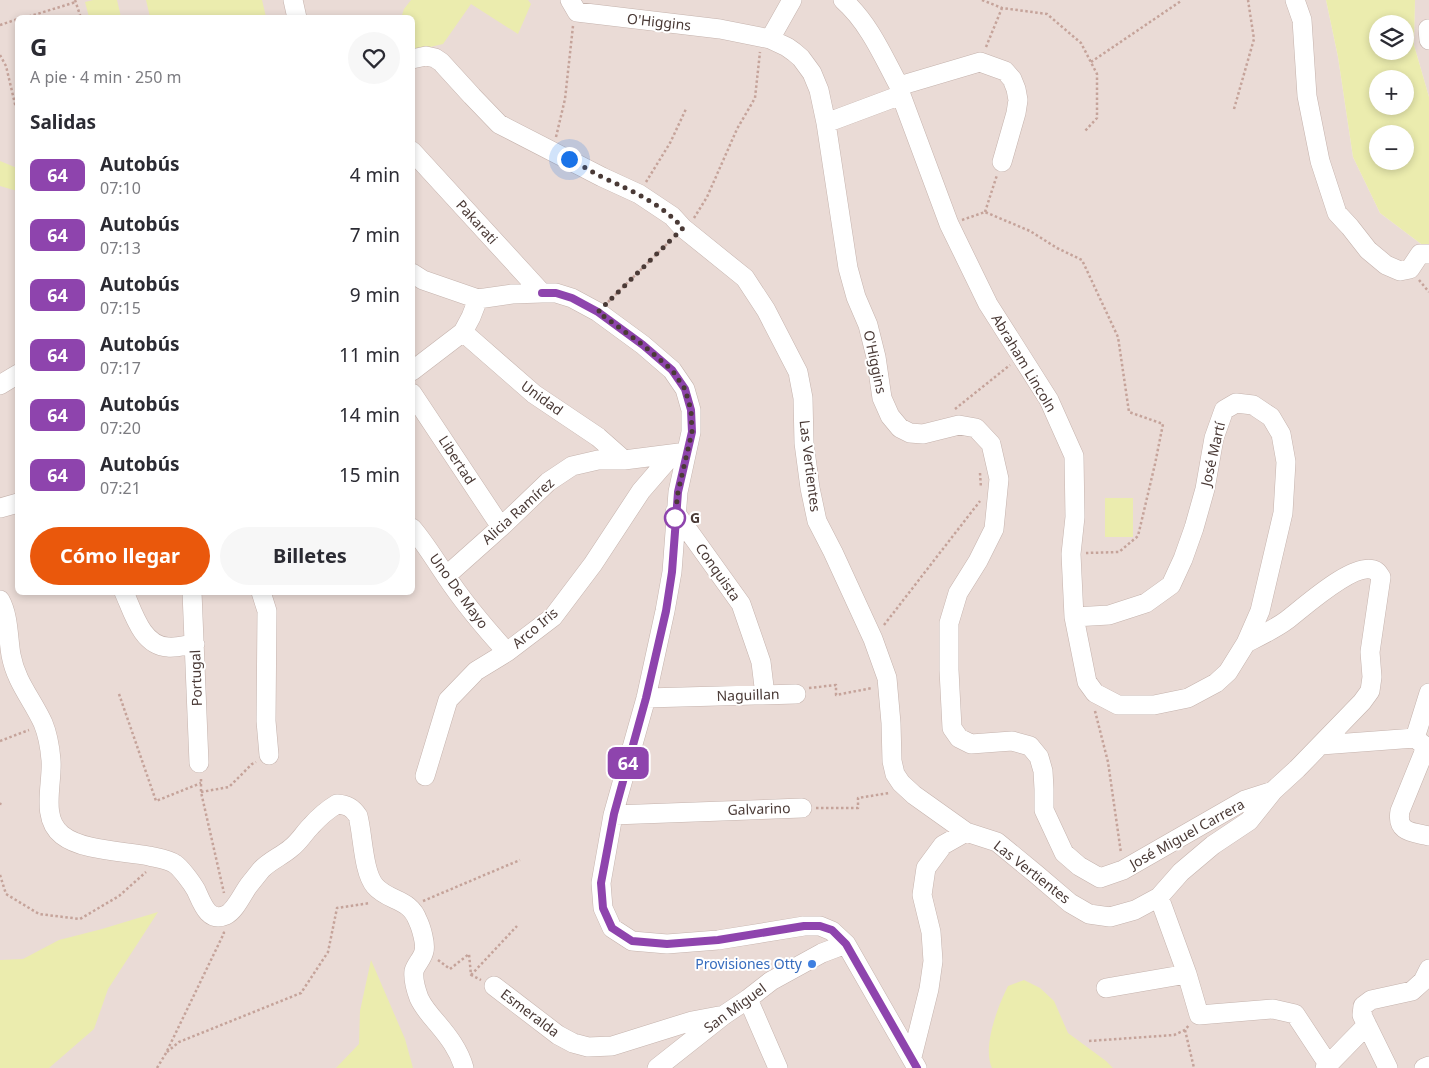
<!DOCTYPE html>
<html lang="es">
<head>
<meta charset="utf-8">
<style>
	:root { --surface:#fff; --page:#f7f7f7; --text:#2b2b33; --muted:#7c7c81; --accent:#ea580c }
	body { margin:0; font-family:"Noto Sans",sans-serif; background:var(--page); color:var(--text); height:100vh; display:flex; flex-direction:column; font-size:19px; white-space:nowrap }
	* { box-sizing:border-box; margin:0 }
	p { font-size:16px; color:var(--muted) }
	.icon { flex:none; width:28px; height:28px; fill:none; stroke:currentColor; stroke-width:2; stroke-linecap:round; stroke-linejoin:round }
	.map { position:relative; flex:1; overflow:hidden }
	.drawer { position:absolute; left:15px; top:15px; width:400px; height:580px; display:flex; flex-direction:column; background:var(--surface); border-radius:8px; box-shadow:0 2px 8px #0003 }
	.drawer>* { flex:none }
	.badge { padding:0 10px; border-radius:8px; font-size:18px; line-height:32px }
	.tools { position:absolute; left:1369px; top:15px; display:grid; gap:10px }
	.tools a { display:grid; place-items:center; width:45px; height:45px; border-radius:50%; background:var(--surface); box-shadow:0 2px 8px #0003; font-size:25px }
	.you { position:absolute; width:25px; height:25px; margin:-12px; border:4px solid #fff; border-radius:50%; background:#1a73e8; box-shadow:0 0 0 8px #1a73e833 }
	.map>.badge { position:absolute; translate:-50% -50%; box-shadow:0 0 0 2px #fff }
	h2 { padding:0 15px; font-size:19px; line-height:45px }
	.round { display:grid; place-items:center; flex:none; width:52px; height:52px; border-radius:26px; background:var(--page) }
	.headline { display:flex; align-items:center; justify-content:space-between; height:85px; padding:0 15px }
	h1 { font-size:24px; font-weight:700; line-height:38px }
	.button { display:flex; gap:10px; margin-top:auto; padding:10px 15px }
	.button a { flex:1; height:58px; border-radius:30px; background:var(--accent); color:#fff; font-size:20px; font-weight:700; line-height:58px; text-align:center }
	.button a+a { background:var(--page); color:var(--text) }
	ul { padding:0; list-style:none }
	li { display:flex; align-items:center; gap:15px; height:60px; padding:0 15px }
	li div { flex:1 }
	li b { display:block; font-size:19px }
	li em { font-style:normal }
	li .badge { min-width:55px; font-weight:700; text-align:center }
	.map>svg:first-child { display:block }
	.residential { fill:#eadbd6 }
	.green { fill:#ebecae; fill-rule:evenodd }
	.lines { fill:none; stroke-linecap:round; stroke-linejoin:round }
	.minor-casing { stroke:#c5b3ad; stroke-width:20 }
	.path { stroke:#c5a39a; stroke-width:2.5; stroke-dasharray:2.5 2.5; stroke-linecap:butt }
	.minor { stroke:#fff; stroke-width:19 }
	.line-casing { stroke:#fff; stroke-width:11 }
	.line { stroke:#8e44ad; stroke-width:8 }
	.walk { stroke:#4a3a36; stroke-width:5; stroke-dasharray:0 9 }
	.stop-dot { fill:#fff; stroke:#8e44ad; stroke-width:2.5 }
	.shop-dot { fill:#3f7fe0; stroke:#fff; stroke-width:2 }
	.labels { text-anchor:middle; stroke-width:4; stroke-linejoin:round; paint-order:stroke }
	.street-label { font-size:14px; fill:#4a3a36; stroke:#fff }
	.stop-label { font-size:14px; font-weight:bold; fill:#4a3a36; stroke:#fff; text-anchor:start }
	.shop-label { font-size:14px; fill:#366cbe; stroke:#fff; text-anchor:end }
</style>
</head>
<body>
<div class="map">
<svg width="1429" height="1068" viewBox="0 0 1429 1068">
	<rect width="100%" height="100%" fill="#f5ece8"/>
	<path class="residential" d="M0 0H1326L1338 57 1353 157 1380 213 1429 250V1068H407L364 1047 343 1068H40L24 964 0 966V182L18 189V592H412V18H18L17 174 0 167Z
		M1415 0H1429V97L1414 45Z"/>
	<path class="green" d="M93 0H117L121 17H89L85 2Z
		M146 0H262L266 17H150Z
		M411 0H528L531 4 518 34 471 4 443 44 413 51 412 18H401L404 9Z
		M1326 0H1415L1414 45 1429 97V250L1380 213 1353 157 1338 57ZM1378 24H1405V51H1378ZM1378 79H1405V106H1378ZM1378 134H1405V161H1378Z
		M0 161 17 168V191L0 186Z
		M1105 498H1133V537H1105Z
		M158 912 108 989 94 1029 49 1068H0V960L23 959 59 940 102 929Z
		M371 960 405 1039 413 1068H336L359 1044 360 1011Z
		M1024 980 1040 988 1054 1001 1068 1033 1106 1061 1113 1068H992C982 1047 998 1006 1008 986Z"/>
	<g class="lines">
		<g class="minor-casing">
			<path id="minor" d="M293 0 297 18
				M570 0 577 12 720 29 770 39 787 47 794 52 801 58 812 73 819 90 826 123 848 268 856 297 868 325 876 357 882 398 890 416 900 428 910 433 923 434 959 425 976 428 991 444 999 479 994 529 978 561 958 593 949 623V670L952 728 959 738 971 744 1012 741 1030 746 1039 757 1043 771 1044 789V810L1064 853 1079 866 1100 878 1123 870 1245 800 1273 791
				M843 0C869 23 883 56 899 86L901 95 949 224 988 304 1049 400 1074 456 1075 517 1071 554 1074 617 1087 682 1095 693 1118 705H1154L1188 698 1216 683 1228 672 1246 643 1260 611 1283 513 1286 462 1281 434 1271 417 1253 405 1236 403 1224 410 1214 438 1205 489 1194 528 1183 559 1171 585 1146 603 1109 615 1074 617
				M1295 0 1302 20 1307 96 1320 161 1337 213 1350 227 1368 250 1386 265 1400 271 1410 269 1420 254H1429
				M1428 29 1429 40
				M770 39 792 0
				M412 59 426 56 435 58 441 62 472 96 499 124 602 177 639 194 672 216 683 228 745 278 766 310 798 372 803 398 804 443 810 488 817 521 833 552 873 639 887 678 891 723 892 761 895 774 901 783 914 795 966 832 997 842 1036 874 1070 903 1089 914 1110 917 1135 910 1159 897 1181 872 1213 845 1249 821 1273 791 1297 769 1362 702 1370 691 1372 677 1370 652 1381 577C1380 576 1378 572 1376 571 1356 559 1303 608 1287 620 1275 629 1260 636 1246 643
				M899 86 980 62 1005 71 1012 79 1016 89 1018 100 1016 113 1002 162
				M826 123 901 95
				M412 151 542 293
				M412 273 423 280 478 299 512 294 542 293H556L572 298 598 312 643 345 672 370 685 389 691 410V432L678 492 672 572 665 611 646 698 613 815 601 883 603 908 612 928 632 941 667 944 718 940 804 926H820L832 931 846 944 917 1068
				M463 332 534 394 598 437 624 460
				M412 371 463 332 471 317 478 299
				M0 385 18 374
				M412 393 501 527
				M0 508 18 503
				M675 512 741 604 761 662 765 695
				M412 528C425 543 435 560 446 576 464 603 485 628 507 652
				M446 576 501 527 548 482 572 466 598 460H624L679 453
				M124 592C133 612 142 646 168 647 176 648 186 645 195 644
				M192 592 199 763
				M261 592 267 611 266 721 269 755
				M0 600C9 616 8 638 11 655 16 682 32 699 43 723 48 735 50 748 51 760 53 783 40 818 62 835 82 851 124 851 149 856 157 858 168 859 175 864 181 868 192 883 196 890 202 903 208 923 226 915 235 911 243 893 249 885 253 880 257 875 261 870 269 861 282 856 291 848 299 842 304 833 311 826 319 817 327 810 337 804 347 805 352 807 358 816 363 835 363 872 375 886 389 902 410 898 418 921 421 927 426 944 424 951 423 958 416 964 414 971 413 979 416 990 419 998 423 1007 430 1015 437 1023 448 1036 459 1050 464 1068
				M646 698 796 694
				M1415 738 1429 693
				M1321 745 1415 738 1426 747 1429 748
				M1426 747 1400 811C1396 833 1413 832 1429 836
				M425 776 448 700 476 671 507 652 553 617 593 564 641 491 673 454
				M613 815 802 808
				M1159 897 1187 974 1199 1015 1273 1009 1295 1014 1328 1064
				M494 986 558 1035 573 1043 588 1047 612 1046 692 1021 724 1015
				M1106 988 1187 974
				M748 999 778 1068
				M912 1057 929 989 933 961 931 932 922 895 926 868 943 845 966 832
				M657 1068 724 1015 748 999 771 981 822 953 846 944
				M1325 1068 1367 1025
				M1388 1068 1362 1015 1363 1006 1371 1000 1412 991 1423 981 1429 969
				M1424 1068 1429 1066"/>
		</g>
		<path class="path" d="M75 0 81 18
			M982 0 1002 8 1047 14 1081 43 1097 74V118L1085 131
			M24 18 76 2
			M0 25 18 19
			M986 47 1002 8
			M0 55 6 66 15 104 18 109
			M1091 62 1181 1
			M1234 109 1254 39 1248 0
			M556 137 565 99 573 26
			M646 182 670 143 686 109
			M985 212 997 175
			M694 218 707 197 737 129 755 98 760 52
			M962 220 985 212 1030 231 1057 248 1082 260 1118 337 1129 412 1163 424 1155 464 1138 536 1119 552 1086 553
			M1419 280 1429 292
			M608 302 672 239
			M955 409 1010 365
			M980 473 981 488
			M884 625 980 501
			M809 688 836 685V695L872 688
			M119 694 156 801 201 783
			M1095 711 1108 762 1121 853
			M0 741 29 730
			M201 779V792L224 893
			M201 792 229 787 252 764 256 762
			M0 805 1 801
			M816 808H858V798L889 793
			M0 875 6 894 39 914 80 919 119 896 146 872
			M423 901 520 860
			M438 960 450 969 469 954 471 975 481 980
			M471 975 517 926
			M1185 1030 1194 1068
			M1089 1041 1174 1035 1185 1030 1189 1025
			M167 1052 179 1042 301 993 328 952 337 908 370 903
			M157 1068 166 1053 224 933 223 932"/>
		<use href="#minor" class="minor"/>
	</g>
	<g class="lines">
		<g class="line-casing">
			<path id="line" d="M542 293H556L572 298 598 312 643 345 672 370 685 389 691 410 692 432 678 492 672 572 666 611 646 698 614 814 601 883 603 908 612 928 632 941 667 944 718 940 804 926H820L832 930 846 944 917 1068"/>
		</g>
		<use href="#line" class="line"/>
		<path class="walk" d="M569 159C581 165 592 172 604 178 634 192 660 203 683 228L598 312 643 345 672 370 685 389 691 410 692 432 678 492 675 518"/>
	</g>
	<circle class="stop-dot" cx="675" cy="518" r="10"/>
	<circle class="shop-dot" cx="812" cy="964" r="5"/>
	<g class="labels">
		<g class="street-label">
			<text transform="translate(659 22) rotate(6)" y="5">O'Higgins</text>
			<text transform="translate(477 222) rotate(48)" y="5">Pakarati</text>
			<text transform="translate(875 362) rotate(78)" y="5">O'Higgins</text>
			<text transform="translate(1024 363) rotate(59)" y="5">Abraham Lincoln</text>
			<text transform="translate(542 398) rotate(36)" y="5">Unidad</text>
			<text transform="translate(1213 454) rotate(-77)" y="5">José Martí</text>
			<text transform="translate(457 460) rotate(57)" y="5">Libertad</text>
			<text transform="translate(810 466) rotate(83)" y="5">Las Vertientes</text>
			<text transform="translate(518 511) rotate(-42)" y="5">Alicia Ramírez</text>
			<text transform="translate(718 572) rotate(55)" y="5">Conquista</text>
			<text transform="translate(459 591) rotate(54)" y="5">Uno De Mayo</text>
			<text transform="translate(535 628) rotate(-40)" y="5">Arco Iris</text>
			<text transform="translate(196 678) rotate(-92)" y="5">Portugal</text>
			<text transform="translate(748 695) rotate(-2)" y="5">Naguillan</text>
			<text transform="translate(759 809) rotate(-2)" y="5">Galvarino</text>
			<text transform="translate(1187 834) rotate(-29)" y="5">José Miguel Carrera</text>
			<text transform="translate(1032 872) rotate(38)" y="5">Las Vertientes</text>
			<text transform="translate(735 1008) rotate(-36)" y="5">San Miguel</text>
			<text transform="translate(530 1013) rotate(37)" y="5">Esmeralda</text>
		</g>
		<g class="stop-label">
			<text x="690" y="523">G</text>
		</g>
		<g class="shop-label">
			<text x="802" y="969">Provisiones Otty</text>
		</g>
	</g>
</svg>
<div class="tools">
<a><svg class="icon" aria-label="layers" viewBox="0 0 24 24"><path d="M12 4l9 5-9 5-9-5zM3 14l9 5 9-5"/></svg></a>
<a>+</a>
<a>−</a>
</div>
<div class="you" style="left:569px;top:159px"></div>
<b class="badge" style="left:628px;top:763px;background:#8e44ad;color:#fff">64</b>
<section class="drawer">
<div class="headline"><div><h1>G</h1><p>A pie · 4 min · 250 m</p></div><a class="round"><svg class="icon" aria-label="heart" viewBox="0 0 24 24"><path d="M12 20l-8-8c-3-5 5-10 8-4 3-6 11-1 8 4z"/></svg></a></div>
<h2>Salidas</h2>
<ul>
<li><span class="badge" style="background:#8e44ad;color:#fff">64</span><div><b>Autobús</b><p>07:10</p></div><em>4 min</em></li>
<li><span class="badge" style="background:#8e44ad;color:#fff">64</span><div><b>Autobús</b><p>07:13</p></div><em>7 min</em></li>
<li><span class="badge" style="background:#8e44ad;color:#fff">64</span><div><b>Autobús</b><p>07:15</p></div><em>9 min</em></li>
<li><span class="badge" style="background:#8e44ad;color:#fff">64</span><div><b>Autobús</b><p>07:17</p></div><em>11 min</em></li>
<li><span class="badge" style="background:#8e44ad;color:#fff">64</span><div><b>Autobús</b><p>07:20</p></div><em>14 min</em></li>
<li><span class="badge" style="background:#8e44ad;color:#fff">64</span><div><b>Autobús</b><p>07:21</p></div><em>15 min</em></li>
</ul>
<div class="button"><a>Cómo llegar</a><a>Billetes</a></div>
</section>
</div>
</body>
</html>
